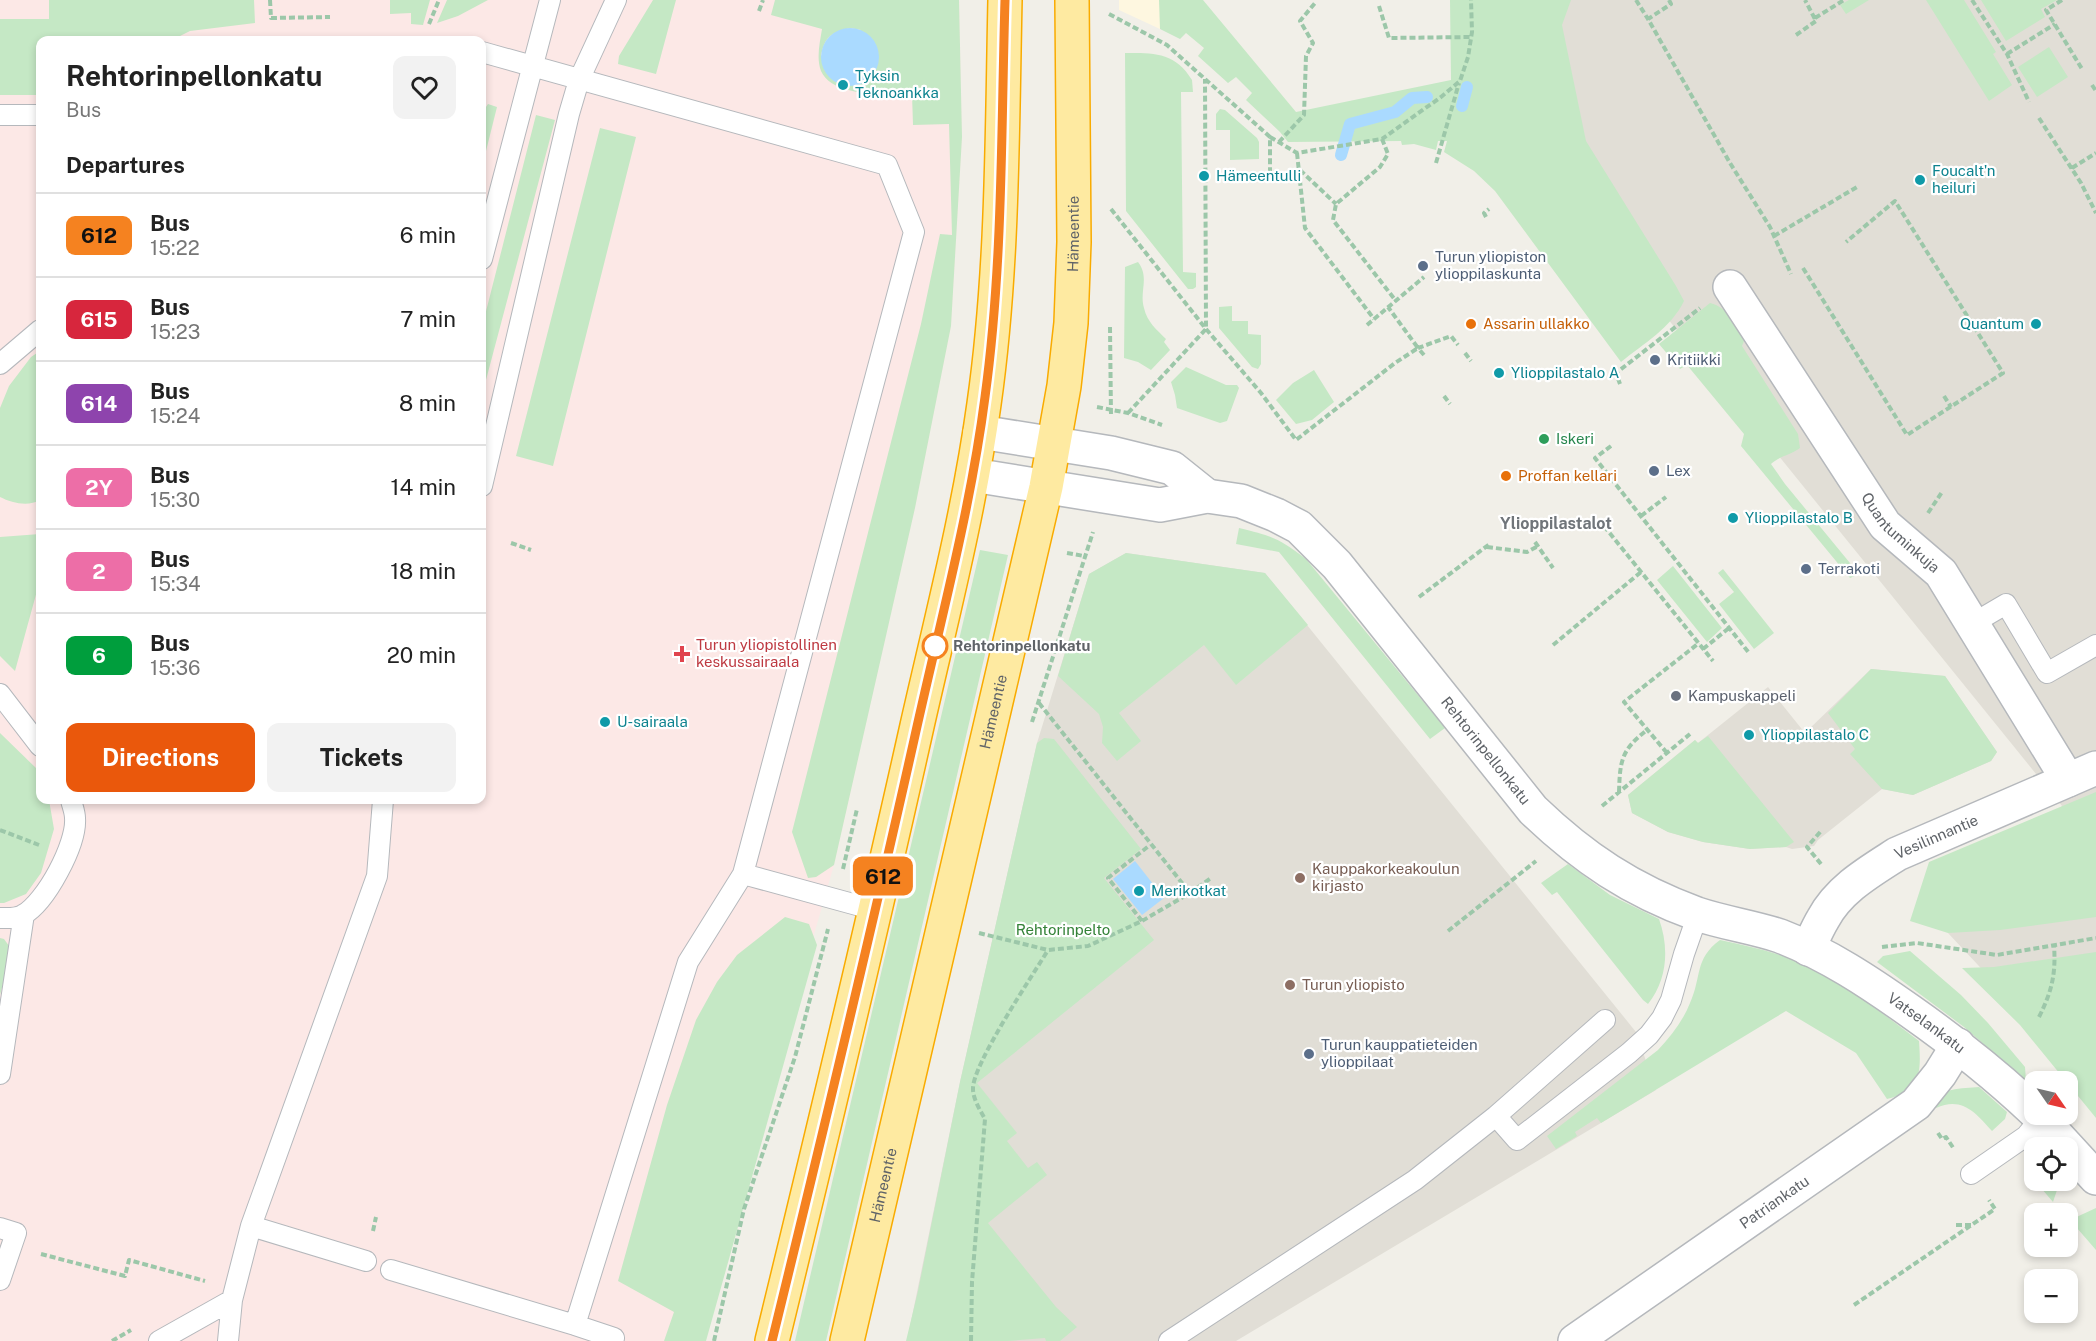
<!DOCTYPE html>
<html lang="en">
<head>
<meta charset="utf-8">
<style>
	:root { --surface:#fff; --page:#f2f2f2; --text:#222; --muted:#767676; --line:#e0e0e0; --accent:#ea580c }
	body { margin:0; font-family:"Public Sans",sans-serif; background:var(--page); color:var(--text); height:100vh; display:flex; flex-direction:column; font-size:22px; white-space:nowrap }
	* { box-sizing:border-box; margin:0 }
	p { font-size:20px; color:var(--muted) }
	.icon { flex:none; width:33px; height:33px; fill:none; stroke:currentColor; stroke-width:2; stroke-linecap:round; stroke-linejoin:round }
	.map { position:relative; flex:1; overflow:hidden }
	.panel { position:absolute; left:36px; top:36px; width:450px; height:768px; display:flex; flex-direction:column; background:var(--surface); border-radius:12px; box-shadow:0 3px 9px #0003 }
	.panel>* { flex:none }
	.badge { padding:0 12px; border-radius:9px; font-size:21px; line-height:39px }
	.needle { width:39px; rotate:124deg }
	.fabs { position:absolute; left:2024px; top:1071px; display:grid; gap:12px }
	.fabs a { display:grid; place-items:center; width:54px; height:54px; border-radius:12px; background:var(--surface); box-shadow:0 3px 9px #0003; font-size:30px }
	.map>.badge { position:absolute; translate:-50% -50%; box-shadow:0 0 0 3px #fff }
	h2 { padding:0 30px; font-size:22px; line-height:54px }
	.round { display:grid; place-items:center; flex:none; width:63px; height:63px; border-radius:12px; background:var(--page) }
	.summary { display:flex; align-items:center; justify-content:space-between; height:102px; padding:0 30px }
	h1 { font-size:28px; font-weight:700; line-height:45px }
	.action { display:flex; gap:12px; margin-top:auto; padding:12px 30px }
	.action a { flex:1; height:69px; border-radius:12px; background:var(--accent); color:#fff; font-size:24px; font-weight:700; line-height:69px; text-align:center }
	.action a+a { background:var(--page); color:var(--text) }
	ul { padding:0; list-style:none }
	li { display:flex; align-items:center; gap:18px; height:84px; padding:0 30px; border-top:2px solid var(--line) }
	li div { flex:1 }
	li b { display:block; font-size:22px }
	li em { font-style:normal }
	li .badge { min-width:66px; font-weight:700; text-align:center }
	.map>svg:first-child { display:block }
	.commercial { fill:#fef7e0 }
	.education { fill:#e1ded6 }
	.medical { fill:#fce8e6; fill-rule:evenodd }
	.green { fill:#c5e8c5; fill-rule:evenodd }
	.water { fill:#aadaff }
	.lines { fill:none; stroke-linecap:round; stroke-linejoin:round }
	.stream { stroke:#aadaff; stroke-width:12 }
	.service-casing { stroke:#b5b8bc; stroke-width:22 }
	.minor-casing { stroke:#b5b8bc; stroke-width:36 }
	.trunk-casing { stroke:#f9ab00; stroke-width:36 }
	.path { stroke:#9cc7a9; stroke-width:4; stroke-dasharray:6 3; stroke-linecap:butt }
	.service { stroke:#fff; stroke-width:20 }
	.minor { stroke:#fff; stroke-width:33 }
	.trunk { stroke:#feeaa1; stroke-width:33 }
	.line-casing { stroke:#fff; stroke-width:14 }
	.line { stroke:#f58220; stroke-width:9 }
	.culture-dot { fill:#0f9aa8; stroke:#fff; stroke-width:2 }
	.service-dot { fill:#5c6f8a; stroke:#fff; stroke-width:2 }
	.food-dot { fill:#e8710a; stroke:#fff; stroke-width:2 }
	.leisure-dot { fill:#2e9e5b; stroke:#fff; stroke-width:2 }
	.stop-dot { fill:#fff; stroke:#f58220; stroke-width:3 }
	.health-dot { fill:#e0444e; stroke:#fff; stroke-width:2 }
	.worship-dot { fill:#6b7280; stroke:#fff; stroke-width:2 }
	.education-dot { fill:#8d6e63; stroke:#fff; stroke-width:2 }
	.labels { text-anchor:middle; stroke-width:4.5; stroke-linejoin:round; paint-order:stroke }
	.culture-label { font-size:15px; fill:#0d838f; stroke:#fff; text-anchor:start }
	.street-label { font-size:15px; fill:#5f6368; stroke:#fff }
	.service-label { font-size:15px; fill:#4e5e75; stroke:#fff; text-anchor:start }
	.food-label { font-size:15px; fill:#c56008; stroke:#fff; text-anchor:start }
	.leisure-label { font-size:15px; fill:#27864d; stroke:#fff; text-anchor:start }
	.health-label { font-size:15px; fill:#be3a42; stroke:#fff; text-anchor:start }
	.stop-label { font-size:15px; font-weight:bold; fill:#5f6368; stroke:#fff; text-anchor:start }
	.worship-label { font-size:15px; fill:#5b616d; stroke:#fff; text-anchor:start }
	.education-label { font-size:15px; fill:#785e54; stroke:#fff; text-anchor:start }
	.park-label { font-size:15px; fill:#348238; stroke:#fff }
	.neighbourhood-label { font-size:16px; font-weight:bold; fill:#70757a; stroke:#fff }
</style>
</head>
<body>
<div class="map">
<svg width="2096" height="1341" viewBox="0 0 2096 1341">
	<rect width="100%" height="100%" fill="#f1efe8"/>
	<path class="commercial" d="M1119 0H1185L1160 29 1119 10Z"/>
	<path class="education" d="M1522 0H2096V1091L1948 933 2062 806 1523 140Z
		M1126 553 1265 573 1636 1032 1656 1090 1236 1341H907L960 1082 1037 743 1089 574Z
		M1871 669 1945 676 1997 752 1991 761 1913 795 1882 789 1818 840 1814 846 1792 849 1786 847 1750 849 1703 842 1668 832 1632 813 1628 795 1695 740 1698 743 1768 687 1805 733Z"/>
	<path class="medical" d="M0 0H959L962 137 951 326 915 508 834 865 697 1341H0ZM40 40H482V800H40Z"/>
	<path class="green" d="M49 0H254L255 23 190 31 172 40H40V95H0V19H49Z
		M390 0H430L423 25 411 24V13L390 14Z
		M447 0H488L458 16 437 23Z
		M653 0H676L656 74 618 64 619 56Z
		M775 0H959L962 137 951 326 915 508 834 865 816 877 808 878 792 832 921 324 940 234 952 235 949 124 913 125 912 94C888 95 832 97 821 71 816 58 820 42 822 29L771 15ZM850 28 861 30 821 56C825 37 830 33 850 28Z
		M1159 0H1203L1296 112 1451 80 1450 0H1571L1562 25 1586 141 1676 286 1684 301C1671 328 1643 344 1621 362L1495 191 1474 171 1444 152 1447 141H1438L1436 150 1414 144 1402 145 1401 141 1288 142 1280 132 1246 100 1252 93 1236 77 1228 83 1198 56 1204 48 1186 33 1180 39 1160 29Z
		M1849 0H1869L1846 14 1840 5Z
		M1926 0H1964L1996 52 1993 54 2012 85 1989 101Z
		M1981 0H2057L2041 9 2045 17 2006 41Z
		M2049 47 2068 77 2037 97 2018 67Z
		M1125 53C1154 53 1175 52 1192 80L1193 92H1181L1183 272 1196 273V287L1193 289H1188L1126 211Z
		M488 104 497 107 482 167V113Z
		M1220 109 1225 110 1257 138 1259 142V159L1230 160V130H1216V114Z
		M536 115 555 120 482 395V327Z
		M600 128 636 137 553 466 516 456Z
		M1138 262C1150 278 1139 291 1144 308 1147 322 1157 330 1166 339L1164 342 1170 350 1151 370 1138 362 1124 358 1125 267Z
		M1710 303C1729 308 1736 324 1744 341L1742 346 1798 434 1800 448C1791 455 1779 456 1771 464L1785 484 1859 574 1850 578 1741 446 1744 434 1687 365 1680 369 1659 344Z
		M1232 306V321H1248V334L1261 335V364L1258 369 1252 367 1219 328V307Z
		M40 351V500C28 507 12 503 0 497V408L9 386 31 357Z
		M1186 367 1226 385H1237L1239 388 1227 421 1220 423 1177 408 1175 395 1171 382Z
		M1314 370 1334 402 1312 420 1296 424 1276 400 1293 383Z
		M1239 528C1272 536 1279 538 1306 559L1445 728 1430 739 1279 552 1236 544Z
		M40 534V580L15 671 0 656V537Z
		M980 550 1008 555 826 1341H795Z
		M1126 553 1265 573 1308 625 1236 685 1204 645 1119 713 1141 741 1117 761 1102 743 1103 727 1099 714 1058 676 1089 574Z
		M1673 566 1722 628 1707 642 1657 580Z
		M1723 569 1774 633 1754 649 1719 604 1734 592 1718 573Z
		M1871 669 1945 676 1997 752 1991 761 1913 795 1882 789 1850 754 1855 749 1828 713Z
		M0 733 37 769 40 778V800H49L54 829 41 873 26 894 4 903H0Z
		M1708 736 1794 842 1786 847 1750 849 1703 842 1668 832 1632 813 1628 795 1695 740 1698 743Z
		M1044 738 1054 739 1141 849 1104 878 1154 940 977 1083 1017 1133 1007 1141 1028 1168 1037 1162 1047 1175 988 1223 1056 1307 1077 1327 1060 1341H1046L1045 1338 1007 1341H906L918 1291 960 1082 1037 743Z
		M2096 792V917L2000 930 1948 933 1910 921 1929 862Z
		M1568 864 1610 895 1659 919C1669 947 1668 979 1648 1004L1643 1000 1557 892 1552 895 1541 883Z
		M785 917 809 924 817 945 706 1341H664L674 1312 618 1281 667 1105 696 1020 717 982 737 955Z
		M0 938 4 939 12 950 0 995Z
		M1720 940C1748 946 1777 952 1804 964 1846 984 1882 1013 1919 1041 1921 1071 1922 1091 1887 1099L1856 1053 1786 1011 1601 1123 1597 1118 1575 1132 1577 1136 1556 1149 1547 1136 1658 1050C1671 1036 1683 1021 1690 1003 1702 977 1694 959 1720 940Z
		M1910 951 1961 995 1988 1023 2025 1067 2026 1081 1964 1027 1877 962 1883 956Z
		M2096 952V1118L2020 1025 1962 968 1994 967Z
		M1979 1087 2007 1112 2005 1119 1992 1131C1976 1113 1962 1096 1936 1108 1935 1086 1963 1089 1979 1087Z
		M2035 1181H2060L2053 1202Z
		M2096 1208V1250L2070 1220Z"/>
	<path class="water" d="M821 57a29 29 0 1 1 58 0a29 29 0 1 1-58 0Z
		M1135 861 1164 898 1142 915 1113 879Z"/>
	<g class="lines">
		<path class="stream" d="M1462 106 1467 87
			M1341 155 1350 124 1395 112 1412 98 1427 97"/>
		<g class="service-casing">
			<path id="service" d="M482 52 887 165 914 232 743 874 688 962 575 1325 614 1338 613 1341
				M0 115H40
				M482 259 550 0
				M0 364 40 330
				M482 486 569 114 579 80 616 0
				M1972 624 2006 604 2047 673 2096 645
				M0 694 40 746
				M743 874 875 910
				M0 918C9 918 15 919 23 915 46 902 77 844 75 818 75 812 72 805 71 800
				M0 1074 24 914
				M1496 1116 1605 1020
				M1971 1174 2026 1136 2041 1118
				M251 1226 366 1261
				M0 1228 16 1233 0 1280
				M391 1270 575 1325
				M159 1341 232 1300
				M228 1341 232 1300 251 1226 377 876 383 800
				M1169 1341 1415 1180 1496 1116 1517 1140 1629 1053 1649 1035 1662 1018 1671 1000 1684 954 1698 914"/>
		</g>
		<g class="minor-casing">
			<g id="minor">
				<path id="s1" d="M1730 287 1885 525 1941 573 2068 780"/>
				<path d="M980 432 1111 453 1172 468 1207 496"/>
				<path id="s2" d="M973 475 1160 505 1207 496 1241 501 1276 515 1299 527 1337 565 1533 810C1583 858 1631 890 1697 914 1724 923 1753 927 1780 936 1827 954 1869 982 1910 1011 1954 1042 1995 1074 2034 1111"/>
				<path id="s3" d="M1808 949C1813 939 1817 929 1823 919 1839 889 1869 872 1897 854L2096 768"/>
				<path d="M2037 1114 2096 1178"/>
				<path id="s4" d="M1575 1341 1916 1104 1940 1074 1958 1045"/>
			</g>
		</g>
		<g class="trunk-casing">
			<g id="trunk">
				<path d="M772 1341C822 1136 871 932 917 726 941 620 969 513 984 404 1003 270 1002 135 1005 0"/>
				<path id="s5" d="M847 1341 1046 487 1064 386 1071 323 1074 242 1072 0"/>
			</g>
		</g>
		<path class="path" d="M270 0 271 18 330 17
			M1636 0 1648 19
			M1669 0 1671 4 1648 19 1730 163 1770 227 1791 274
			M1972 0 2007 54 2029 102
			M2062 0 2046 10 2082 69
			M1379 6 1389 38 1471 37
			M759 11 763 0
			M1109 14 1167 45 1270 137V175
			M1815 18 1844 0
			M429 24 439 0
			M1796 35 1816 21 1805 0
			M2007 54 2055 24
			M2092 85 2096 91
			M2039 118 2081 183 2096 213
			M1270 137 1297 153 1382 139 1441 97 1460 81 1468 57 1472 32 1471 0
			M1382 139 1388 154 1380 167 1336 204 1333 220 1396 301
			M1279 142 1304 115 1306 56 1313 43 1300 21 1315 3
			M1297 153 1305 228 1374 319
			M1436 163 1459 83
			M2072 168 2096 153
			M1300 170 1336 204
			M1111 209 1206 329 1261 393 1296 440 1395 363 1418 348 1388 307
			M1486 217 1484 213 1489 209
			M1774 236 1857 187
			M1803 268 1907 435 2003 373 1895 201 1846 242
			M1367 325 1424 277
			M1110 327 1111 416
			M1465 353 1471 361
			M1424 355 1418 348 1451 336 1458 345
			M1620 384 1616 373 1700 308
			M1444 396 1450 404
			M1944 396 1951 407
			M1097 407 1128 413 1162 425
			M1128 413 1206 329 1205 79
			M1611 446 1595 458 1749 653
			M1928 513 1942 492
			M1641 516 1666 497
			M1604 526 1713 661
			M1535 542 1553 568
			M511 543 531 550
			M1487 547 1527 552 1538 546
			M1067 553 1084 556
			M1419 597 1491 543
			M1553 645 1641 572
			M1703 649 1729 628
			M1039 703 1190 893 1211 878
			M1032 722 1093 532
			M1667 753 1624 702 1699 643
			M1619 792C1620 761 1621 750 1647 730
			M1602 806 1690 734
			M0 830 39 845
			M1821 864 1807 847 1821 831
			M843 869 857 809
			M1142 921 1108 878 1150 845
			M1448 931 1536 861
			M979 933 1048 950 1088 946 1142 921 1190 893
			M1882 947 1917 943 1997 955 2096 938
			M2039 1017C2052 991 2056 974 2054 945
			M1938 1133 1942 1139 1946 1137 1954 1149
			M1956 1225H1971
			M373 1231 376 1217
			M41 1254 125 1276 129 1260 205 1281
			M1854 1305 1995 1209 1989 1200
			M112 1341 131 1330
			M714 1341 744 1209 795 1057 828 929
			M971 1341 972 1282 985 1119C980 1110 973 1099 973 1089 972 1065 1033 975 1048 950"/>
		<use href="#service" class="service"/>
		<use href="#minor" class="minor"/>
		<use href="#trunk" class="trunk"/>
	</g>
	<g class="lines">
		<g class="line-casing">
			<path id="line" d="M772 1341C821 1141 869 941 914 740 939 626 970 513 985 397 1003 265 1001 133 1005 0"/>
		</g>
		<use href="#line" class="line"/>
	</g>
	<g class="culture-dot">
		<circle cx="843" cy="85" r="6"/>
		<circle cx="1204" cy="176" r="6"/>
		<circle cx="1920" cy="180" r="6"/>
		<circle cx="2036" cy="324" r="6"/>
		<circle cx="1499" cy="373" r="6"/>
		<circle cx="1733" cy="518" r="6"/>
		<circle cx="605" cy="722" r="6"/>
		<circle cx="1749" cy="735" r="6"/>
		<circle cx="1139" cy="891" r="6"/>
	</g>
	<g class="service-dot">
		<circle cx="1423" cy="266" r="6"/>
		<circle cx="1655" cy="360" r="6"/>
		<circle cx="1654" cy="471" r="6"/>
		<circle cx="1806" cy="569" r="6"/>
		<circle cx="1309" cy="1054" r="6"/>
	</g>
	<g class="food-dot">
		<circle cx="1471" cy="324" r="6"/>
		<circle cx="1506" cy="476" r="6"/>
	</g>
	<circle class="leisure-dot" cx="1544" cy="439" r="6"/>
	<circle class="stop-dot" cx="935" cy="646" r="12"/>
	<path class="health-dot" d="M679 645h6v6h6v6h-6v6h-6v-6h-6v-6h6z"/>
	<circle class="worship-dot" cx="1676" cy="696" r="6"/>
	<g class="education-dot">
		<circle cx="1300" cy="878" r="6"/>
		<circle cx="1290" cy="985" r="6"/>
	</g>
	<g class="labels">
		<g class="culture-label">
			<text x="855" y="81">Tyksin<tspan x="855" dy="17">Teknoankka</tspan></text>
			<text x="1932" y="176">Foucalt'n<tspan x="1932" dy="17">heiluri</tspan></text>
			<text x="1216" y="181">Hämeentulli</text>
			<text x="2024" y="329" text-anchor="end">Quantum</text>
			<text x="1511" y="378">Ylioppilastalo A</text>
			<text x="1745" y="523">Ylioppilastalo B</text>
			<text x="617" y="727">U-sairaala</text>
			<text x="1761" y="740">Ylioppilastalo C</text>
			<text x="1151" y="896">Merikotkat</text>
		</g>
		<g class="street-label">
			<text dy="5" stroke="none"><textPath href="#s5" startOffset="1132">Hämeentie</textPath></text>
			<text dy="5" stroke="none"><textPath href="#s1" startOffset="300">Quantuminkuja</textPath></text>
			<text dy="5" stroke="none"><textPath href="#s5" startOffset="646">Hämeentie</textPath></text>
			<text dy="5" stroke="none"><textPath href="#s2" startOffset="627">Rehtorinpellonkatu</textPath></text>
			<text dy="5" stroke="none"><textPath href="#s3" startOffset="176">Vesilinnantie</textPath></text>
			<text dy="5" stroke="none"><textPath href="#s2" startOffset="1155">Vatselankatu</textPath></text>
			<text dy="5" stroke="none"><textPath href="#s5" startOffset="160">Hämeentie</textPath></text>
			<text dy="5" stroke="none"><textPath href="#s4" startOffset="243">Patriankatu</textPath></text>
		</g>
		<g class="service-label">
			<text x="1435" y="262">Turun yliopiston<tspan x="1435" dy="17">ylioppilaskunta</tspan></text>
			<text x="1667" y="365">Kritiikki</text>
			<text x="1666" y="476">Lex</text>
			<text x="1818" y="574">Terrakoti</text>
			<text x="1321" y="1050">Turun kauppatieteiden<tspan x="1321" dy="17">ylioppilaat</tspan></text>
		</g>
		<g class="food-label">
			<text x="1483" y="329">Assarin ullakko</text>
			<text x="1518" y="481">Proffan kellari</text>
		</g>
		<g class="leisure-label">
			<text x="1556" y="444">Iskeri</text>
		</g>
		<g class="health-label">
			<text x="696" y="650">Turun yliopistollinen<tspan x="696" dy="17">keskussairaala</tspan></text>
		</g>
		<g class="stop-label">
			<text x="953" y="651">Rehtorinpellonkatu</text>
		</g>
		<g class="worship-label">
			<text x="1688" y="701">Kampuskappeli</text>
		</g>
		<g class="education-label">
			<text x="1312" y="874">Kauppakorkeakoulun<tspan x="1312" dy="17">kirjasto</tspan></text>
			<text x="1302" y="990">Turun yliopisto</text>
		</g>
		<g class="park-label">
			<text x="1063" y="935">Rehtorinpelto</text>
		</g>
		<g class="neighbourhood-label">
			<text x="1556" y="529">Ylioppilastalot</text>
		</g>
	</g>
</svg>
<div class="fabs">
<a><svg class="needle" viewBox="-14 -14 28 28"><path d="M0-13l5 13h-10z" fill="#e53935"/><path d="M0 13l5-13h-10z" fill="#767676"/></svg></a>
<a><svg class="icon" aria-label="locate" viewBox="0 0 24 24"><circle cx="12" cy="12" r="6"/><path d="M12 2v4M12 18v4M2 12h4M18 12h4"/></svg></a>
<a>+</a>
<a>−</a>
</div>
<b class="badge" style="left:883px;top:876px;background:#f58220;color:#111">612</b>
<section class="panel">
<div class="summary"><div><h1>Rehtorinpellonkatu</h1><p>Bus</p></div><a class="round"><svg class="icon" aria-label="heart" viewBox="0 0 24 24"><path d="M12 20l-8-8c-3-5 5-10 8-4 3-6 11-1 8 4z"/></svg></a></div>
<h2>Departures</h2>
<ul>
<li><span class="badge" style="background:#f58220;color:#111">612</span><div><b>Bus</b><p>15:22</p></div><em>6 min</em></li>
<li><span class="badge" style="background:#d7263d;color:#fff">615</span><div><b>Bus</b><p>15:23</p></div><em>7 min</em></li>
<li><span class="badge" style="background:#8e44ad;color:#fff">614</span><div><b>Bus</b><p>15:24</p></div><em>8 min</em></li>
<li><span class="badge" style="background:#ed6ea7;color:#fff">2Y</span><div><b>Bus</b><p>15:30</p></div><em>14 min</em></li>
<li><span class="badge" style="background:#ed6ea7;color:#fff">2</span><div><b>Bus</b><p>15:34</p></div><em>18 min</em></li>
<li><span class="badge" style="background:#009e3d;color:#fff">6</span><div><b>Bus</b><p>15:36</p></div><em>20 min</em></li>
</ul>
<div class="action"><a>Directions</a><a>Tickets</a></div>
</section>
</div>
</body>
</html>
